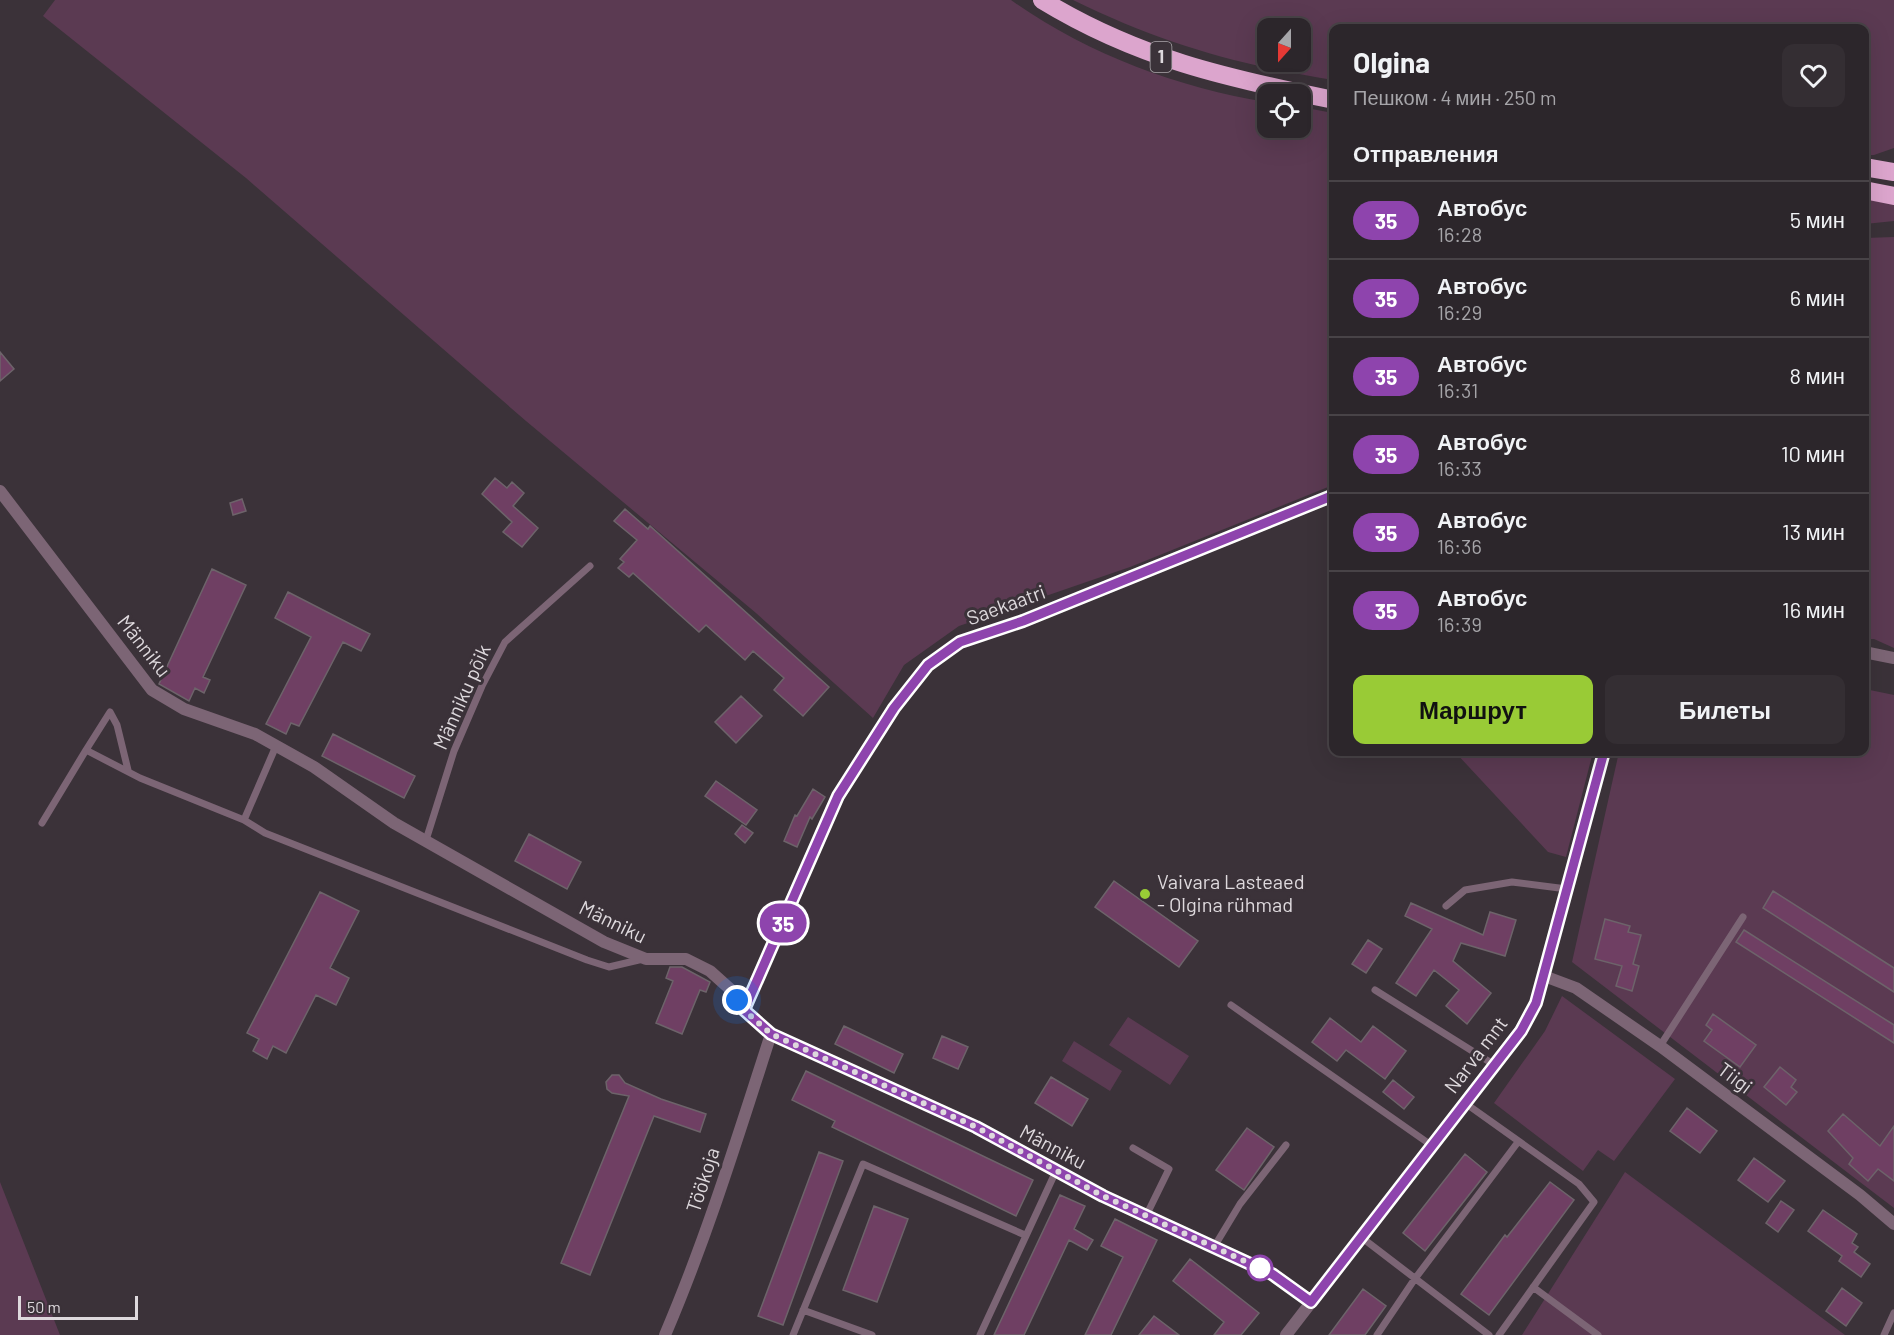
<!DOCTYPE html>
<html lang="ru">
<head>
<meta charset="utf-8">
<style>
	:root { --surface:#2c262b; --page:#342e33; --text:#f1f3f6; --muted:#a6a5a9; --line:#484347; --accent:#99cb36 }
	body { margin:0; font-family:Barlow,sans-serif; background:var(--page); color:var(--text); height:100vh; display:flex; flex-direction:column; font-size:22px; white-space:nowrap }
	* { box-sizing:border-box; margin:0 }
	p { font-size:20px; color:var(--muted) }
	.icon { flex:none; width:33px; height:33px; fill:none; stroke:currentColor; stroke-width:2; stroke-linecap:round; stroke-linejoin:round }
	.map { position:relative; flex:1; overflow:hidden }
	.side { position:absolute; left:1329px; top:24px; width:540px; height:732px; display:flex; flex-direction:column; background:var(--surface); border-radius:12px; box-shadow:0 6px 24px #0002,0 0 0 2px var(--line) }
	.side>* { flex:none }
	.badge { padding:0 12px; border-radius:20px; font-size:21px; line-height:39px }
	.needle { width:39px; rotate:201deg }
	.buttons { position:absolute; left:1257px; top:18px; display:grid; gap:12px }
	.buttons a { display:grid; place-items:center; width:54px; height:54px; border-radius:12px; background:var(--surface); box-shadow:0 6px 24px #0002,0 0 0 2px var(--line); font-size:30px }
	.scale { position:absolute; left:18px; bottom:15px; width:120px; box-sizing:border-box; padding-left:6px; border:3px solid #ded9dd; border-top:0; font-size:16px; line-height:21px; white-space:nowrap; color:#ded9dd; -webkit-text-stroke:4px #3b3239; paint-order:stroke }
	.you { position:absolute; width:30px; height:30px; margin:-15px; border:4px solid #fff; border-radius:50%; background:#1a73e8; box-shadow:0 0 0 9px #1a73e833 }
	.map>.badge { position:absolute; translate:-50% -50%; box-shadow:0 0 0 3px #fff }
	h2 { padding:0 24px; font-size:22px; line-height:54px }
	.round { display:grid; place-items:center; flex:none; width:63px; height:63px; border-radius:12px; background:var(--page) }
	.head { display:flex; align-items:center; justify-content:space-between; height:102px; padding:0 24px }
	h1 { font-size:28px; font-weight:700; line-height:45px }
	.button { display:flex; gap:12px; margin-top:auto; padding:12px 24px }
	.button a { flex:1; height:69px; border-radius:12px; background:var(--accent); color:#111; font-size:24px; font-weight:700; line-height:69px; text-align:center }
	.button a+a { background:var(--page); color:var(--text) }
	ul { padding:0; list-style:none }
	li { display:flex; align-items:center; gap:18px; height:78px; padding:0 24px; border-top:2px solid var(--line) }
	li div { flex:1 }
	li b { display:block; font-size:22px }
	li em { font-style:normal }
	li .badge { min-width:66px; font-weight:700; text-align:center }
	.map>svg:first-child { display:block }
	.green { fill:#5b3a52; fill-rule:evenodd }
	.building { fill:#6f3f63; stroke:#6d636a; stroke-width:1.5 }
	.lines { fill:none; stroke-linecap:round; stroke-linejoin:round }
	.lane { stroke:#7c6575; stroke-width:7 }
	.street { stroke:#7c6575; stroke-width:12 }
	.highway { stroke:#dca5cd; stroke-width:18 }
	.line-casing { stroke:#fff; stroke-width:14 }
	.line { stroke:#8e44ad; stroke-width:9 }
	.walk { stroke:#ded9dd; stroke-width:6; stroke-dasharray:0 10.8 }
	.poi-dot { fill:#99cb36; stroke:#3b3239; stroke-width:2 }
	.stop-dot { fill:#fff; stroke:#8e44ad; stroke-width:3 }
	.labels { text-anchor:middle; stroke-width:6; stroke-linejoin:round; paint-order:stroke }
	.shield { fill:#3b3239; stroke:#ada7ac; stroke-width:1.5 }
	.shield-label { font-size:18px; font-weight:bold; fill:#ded9dd }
	.street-label { font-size:20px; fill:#ded9dd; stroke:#3b3239 }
	.poi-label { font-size:20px; fill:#ded9dd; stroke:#3b3239; text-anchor:start }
</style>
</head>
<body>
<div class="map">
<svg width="1894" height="1335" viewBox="0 0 1894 1335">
	<rect width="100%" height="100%" fill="#3b3239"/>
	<path class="green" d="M55 0H1011C1085 53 1178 88 1267 102L1268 128H1300L1301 107 1333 113V485L1130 567 959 626 904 665 873 718 756 613 526 421 246 178 43 16Z
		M1073 0H1894V148L1874 155H1865L1864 28H1334L1333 80C1235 64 1163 44 1073 0ZM1268 28H1300V62H1268Z
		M1864 196 1894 202V221L1865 224Z
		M1894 237V648L1874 639H1864L1865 238Z
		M1865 689 1894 695V1208L1572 962 1619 752H1864Z
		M1455 752H1593L1566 857 1548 852Z
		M1562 996 1675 1079 1614 1161 1598 1150 1583 1171 1494 1103 1545 1031Z
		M1128 1017 1189 1056 1170 1085 1109 1045Z
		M1074 1041 1122 1071 1110 1091 1062 1061Z
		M1625 1172 1845 1335H1522Z
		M0 1182 60 1335H0Z"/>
	<path class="building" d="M0 352 14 369 0 381Z
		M495 478 507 488 512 482 524 493 513 506 538 528 522 547 503 532 512 522 482 494Z
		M242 499 246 511 233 515 230 503Z
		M625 509 648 529 650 526 829 687 803 716 774 690 784 678 753 651 745 660 706 625 699 632 633 573 629 577 618 568 624 562 620 559 637 540 614 521Z
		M212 569 246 585 203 677 210 680 204 693 195 688 189 701 159 684Z
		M288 592 370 634 361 651 343 642 299 726 291 723 286 734 266 724 311 637 275 618Z
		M741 696 762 716 736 743 715 722Z
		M333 734 415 776 404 798 322 756Z
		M716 781 757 810 746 825 705 796Z
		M813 789 825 797 812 819 810 817 797 847 784 841 795 815 797 816Z
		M742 825 753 833 745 843 735 834Z
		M529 834 581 862 567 889 515 861Z
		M1114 881 1198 941 1179 967 1095 907Z
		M1773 891 1894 968V992L1763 908Z
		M320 892 359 911 330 968 349 978 336 1005 316 995 286 1053 273 1046 267 1059 253 1051 259 1039 247 1033Z
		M1411 903 1483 935 1490 912 1516 920 1505 956 1461 943 1453 961 1491 993 1467 1024 1446 1006 1459 990 1434 970 1416 996 1396 983 1432 929 1405 916Z
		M1605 919 1630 926 1628 932 1641 935 1633 964 1639 966 1632 991 1616 986 1622 966 1595 959Z
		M1744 930 1894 1025V1043L1736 942Z
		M1368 940 1382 949 1366 973 1352 964Z
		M670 967H682L710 982 706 992 700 990 682 1034 656 1023 673 981 666 978Z
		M1713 1014 1756 1045 1740 1067 1704 1041 1712 1030 1706 1025Z
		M1330 1018 1361 1042 1373 1026 1406 1051 1385 1079 1346 1050 1337 1061 1312 1042Z
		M844 1026 903 1054 894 1073 835 1044Z
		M942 1036 968 1047 958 1069 933 1058Z
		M1780 1067 1796 1080 1791 1087 1797 1092 1786 1105 1764 1087Z
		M806 1071 1033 1180 1016 1216 832 1127 835 1121 792 1100Z
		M612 1075H619L625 1083 661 1099 706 1114 700 1132 654 1116 590 1275 561 1263 629 1096 612 1093 607 1089 606 1082Z
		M1051 1077 1088 1099 1072 1126 1035 1103Z
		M1393 1080 1414 1097 1404 1109 1383 1092Z
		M1687 1108 1717 1131 1700 1153 1670 1131Z
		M1843 1114 1880 1146 1894 1126V1181L1878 1169 1868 1181 1849 1164 1853 1158 1828 1131Z
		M1247 1128 1274 1147 1244 1190 1216 1170Z
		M819 1152 843 1161 783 1325 758 1316Z
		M1465 1154 1487 1172 1425 1251 1403 1233Z
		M1754 1158 1785 1181 1768 1202 1738 1180Z
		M1550 1182 1574 1200 1489 1315 1461 1294 1505 1235 1507 1237Z
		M1060 1195 1085 1206 1074 1229 1093 1240 1087 1250 1069 1240 1024 1335H994Z
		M1781 1201 1794 1210 1778 1232 1766 1223Z
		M874 1206 908 1219 877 1302 843 1290Z
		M1823 1210 1857 1234 1852 1243 1858 1247 1854 1252 1870 1264 1861 1277 1839 1261 1842 1256 1808 1231Z
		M1115 1219 1157 1240 1111 1335H1085L1123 1257 1101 1246Z
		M1190 1259 1259 1313 1241 1335H1214L1224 1322 1173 1281Z
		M1842 1288 1862 1303 1846 1326 1826 1311Z
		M1363 1289 1386 1306 1365 1335H1329Z
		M1154 1316 1179 1335H1139Z"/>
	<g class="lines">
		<path class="lane" d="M86 750 110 712 117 725 128 770
			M244 820 276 746
			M42 823 86 750 140 778 244 820 265 833 587 960 609 967 643 959
			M426 840 454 751 482 686 505 642 590 566
			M1446 906 1465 890 1512 882 1567 889
			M1375 990 1493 1064
			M1231 1005 1431 1145
			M1660 1046 1743 917
			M1465 1103 1579 1184 1594 1202 1499 1335
			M1133 1148 1169 1169 1146 1216
			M1361 1237 1489 1335
			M1214 1247 1240 1204 1286 1145
			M1533 1287 1598 1335
			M803 1310 872 1335
			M793 1335 863 1164 1025 1235
			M980 1335 1056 1171
			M1377 1335 1414 1280 1518 1142
			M1884 1335 1894 1313"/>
		<path class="street" d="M0 491 152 690 184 709 255 734 314 767 394 823 604 942 646 959H686L710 971 730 989 744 1010 771 1034 976 1127 1103 1196 1272 1274 1311 1302
			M1864 652 1894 658
			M1544 976 1576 988 1660 1046 1860 1195 1894 1224
			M744 1010 838 797 894 707 928 665 960 642 1023 621 1334 495
			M665 1335C707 1237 738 1136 771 1034
			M1286 1335 1520 1031 1536 1003 1604 752"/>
		<path class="highway" d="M1042 0C1137 58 1226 78 1334 100
			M1864 167 1894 172
			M1864 190 1894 196"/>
	</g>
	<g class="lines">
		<g class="line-casing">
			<path id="line" d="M1334 495 1023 621 960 642 928 665 894 708 838 796 744 1010 771 1034 976 1127 1103 1196 1272 1274 1311 1302 1521 1031 1536 1003 1604 752"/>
		</g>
		<use href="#line" class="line"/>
		<path class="walk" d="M737 1000 744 1010 771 1034 976 1127 1103 1196 1262 1269 1260 1268"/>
	</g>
	<circle class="poi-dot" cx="1145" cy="894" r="6"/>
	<circle class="stop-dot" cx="1260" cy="1268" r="12"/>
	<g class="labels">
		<rect class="shield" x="1150.5" y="42" width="21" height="30" rx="4.5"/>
		<g class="shield-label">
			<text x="1161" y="63">1</text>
		</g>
		<g class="street-label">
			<text transform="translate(1006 605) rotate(-20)" y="7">Saekaatri</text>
			<text transform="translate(144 646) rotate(52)" y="7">Männiku</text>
			<text transform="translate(462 697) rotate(-66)" y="7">Männiku põik</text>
			<text transform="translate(613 922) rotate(26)" y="7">Männiku</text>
			<text transform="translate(1476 1055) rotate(-53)" y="7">Narva mnt</text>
			<text transform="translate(1735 1078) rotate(37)" y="7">Tiigi</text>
			<text transform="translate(1053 1147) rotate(28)" y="7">Männiku</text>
			<text transform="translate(703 1180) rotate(-72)" y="7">Töökoja</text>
		</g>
		<g class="poi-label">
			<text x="1157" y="889">Vaivara Lasteaed<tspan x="1157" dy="23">- Olgina rühmad</tspan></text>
		</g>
	</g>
</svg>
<div class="buttons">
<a><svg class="needle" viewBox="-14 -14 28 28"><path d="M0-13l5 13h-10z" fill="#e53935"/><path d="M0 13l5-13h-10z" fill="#a6a5a9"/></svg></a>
<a><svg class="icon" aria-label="locate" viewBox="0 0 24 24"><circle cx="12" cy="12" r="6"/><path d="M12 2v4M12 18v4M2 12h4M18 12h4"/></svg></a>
</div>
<div class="scale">50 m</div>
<div class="you" style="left:737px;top:1000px"></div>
<b class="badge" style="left:783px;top:923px;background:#8e44ad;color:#fff">35</b>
<section class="side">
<div class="head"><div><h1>Olgina</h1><p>Пешком · 4 мин · 250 m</p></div><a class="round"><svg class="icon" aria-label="heart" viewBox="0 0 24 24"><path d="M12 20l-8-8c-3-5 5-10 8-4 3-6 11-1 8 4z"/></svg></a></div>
<h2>Отправления</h2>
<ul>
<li><span class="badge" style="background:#8e44ad;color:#fff">35</span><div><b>Автобус</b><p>16:28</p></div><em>5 мин</em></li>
<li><span class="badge" style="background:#8e44ad;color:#fff">35</span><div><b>Автобус</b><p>16:29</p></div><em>6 мин</em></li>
<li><span class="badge" style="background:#8e44ad;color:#fff">35</span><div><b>Автобус</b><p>16:31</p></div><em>8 мин</em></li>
<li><span class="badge" style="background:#8e44ad;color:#fff">35</span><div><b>Автобус</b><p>16:33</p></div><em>10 мин</em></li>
<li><span class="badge" style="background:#8e44ad;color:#fff">35</span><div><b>Автобус</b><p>16:36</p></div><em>13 мин</em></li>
<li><span class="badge" style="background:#8e44ad;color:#fff">35</span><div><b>Автобус</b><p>16:39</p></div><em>16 мин</em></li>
</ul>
<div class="button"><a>Маршрут</a><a>Билеты</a></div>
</section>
</div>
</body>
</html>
